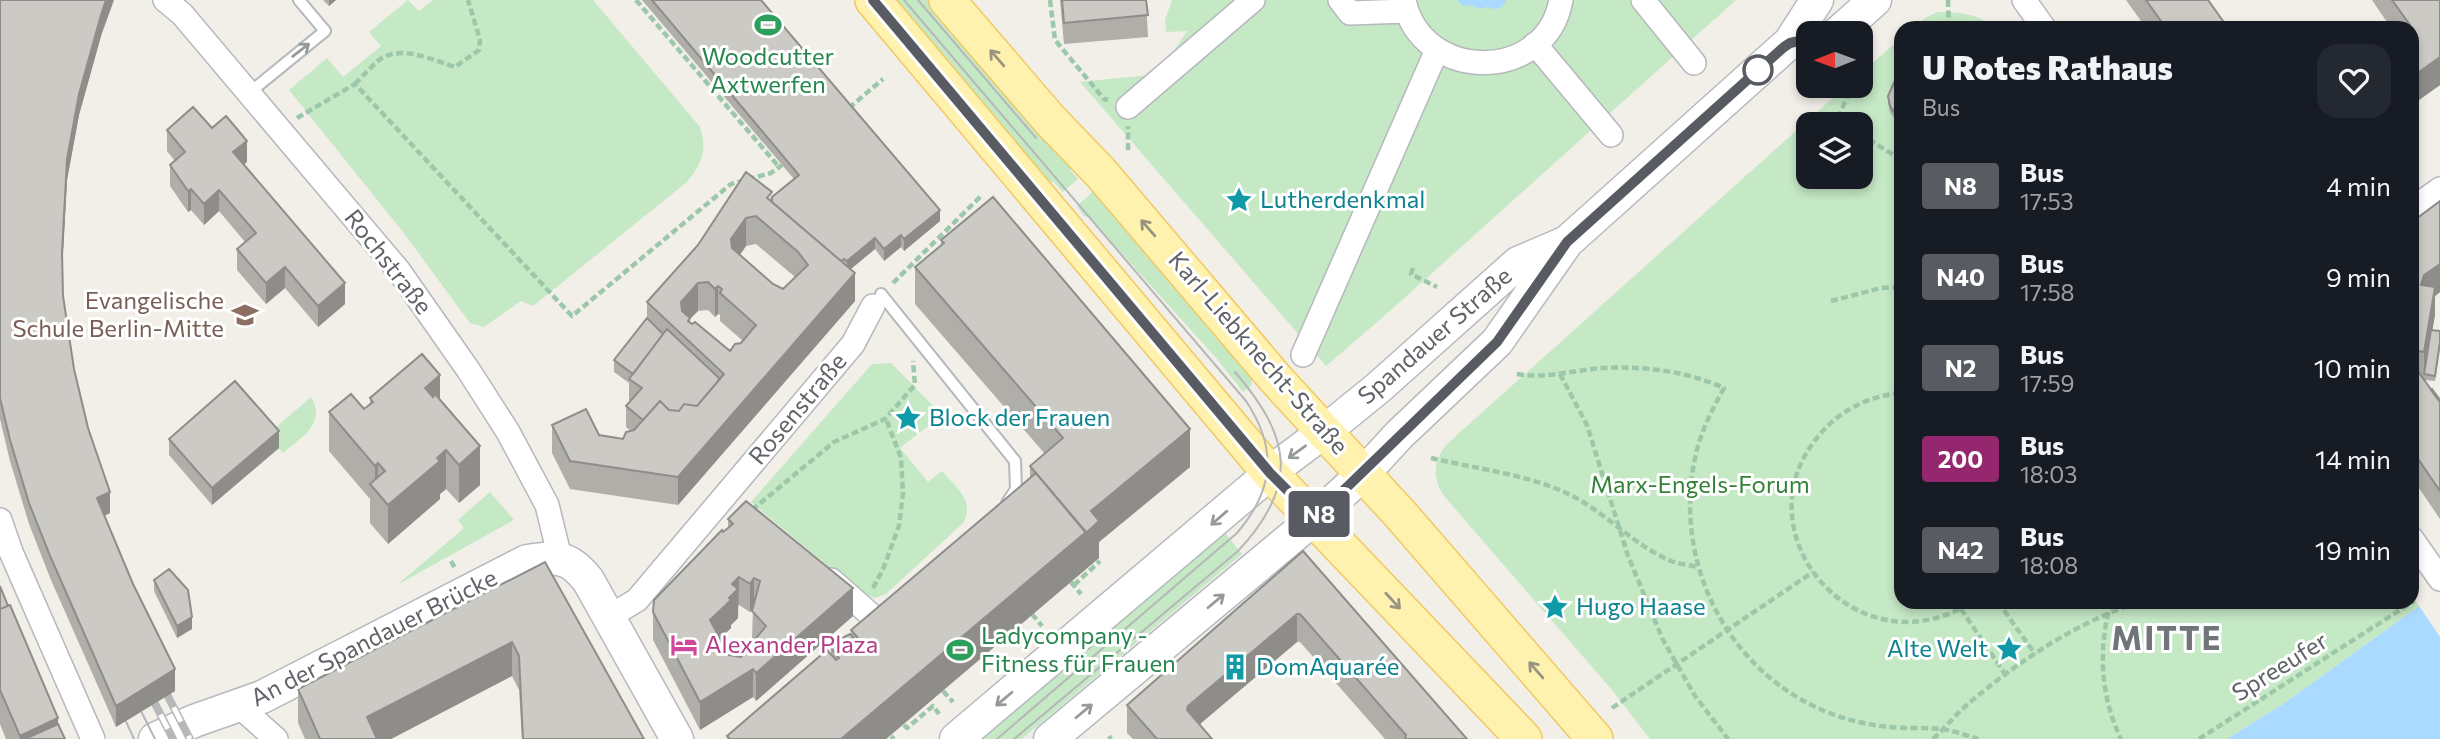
<!DOCTYPE html>
<html lang="en">
<head>
<meta charset="utf-8">
<style>
	:root { --surface:#171b24; --page:#242831; --text:#f1f3f6; --muted:#9ea1a6 }
	body { margin:0; font-family:Commissioner,sans-serif; background:var(--page); color:var(--text); height:100vh; display:flex; flex-direction:column; font-size:26px; white-space:nowrap }
	* { box-sizing:border-box; margin:0 }
	p { font-size:23px; color:var(--muted) }
	.icon { flex:none; width:38px; height:38px; fill:none; stroke:currentColor; stroke-width:2; stroke-linecap:round; stroke-linejoin:round }
	.map { position:relative; flex:1; overflow:hidden }
	.side { position:absolute; left:1894px; top:21px; width:525px; height:588px; display:flex; flex-direction:column; background:var(--surface); border-radius:21px; box-shadow:0 4px 10px #0003 }
	.side>* { flex:none }
	.badge { padding:0 14px; border-radius:5px; font-size:24px; line-height:46px }
	.needle { width:46px; rotate:269deg }
	.tools { position:absolute; left:1796px; top:21px; display:grid; gap:14px }
	.tools a { display:grid; place-items:center; width:77px; height:77px; border-radius:14px; background:var(--surface); box-shadow:0 4px 10px #0003; font-size:35px }
	.map>.badge { position:absolute; translate:-50% -50%; box-shadow:0 0 0 4px #fff }
	.round { display:grid; place-items:center; flex:none; width:74px; height:74px; border-radius:21px; background:var(--page) }
	.head { display:flex; align-items:center; justify-content:space-between; height:119px; padding:0 28px }
	h1 { font-size:33px; font-weight:800; line-height:52px }
	ul { padding:0; list-style:none }
	li { display:flex; align-items:center; gap:21px; height:91px; padding:0 28px }
	li div { flex:1 }
	li b { display:block; font-size:26px }
	li em { font-style:normal }
	li .badge { min-width:77px; font-weight:700; text-align:center }
	.map>svg:first-child { display:block }
	.green { fill:#c5e8c5; fill-rule:evenodd }
	.water { fill:#aadaff }
	.pier { fill:#f1efe8 }
	.lines { fill:none; stroke-linecap:round; stroke-linejoin:round }
	.lane-casing { stroke:#b5b8bc; stroke-width:14 }
	.street-casing { stroke:#b5b8bc; stroke-width:26 }
	.secondary-casing { stroke:#b6babf; stroke-width:35 }
	.primary-casing { stroke:#f2c960; stroke-width:38 }
	.path { stroke:#9cc7a9; stroke-width:4.5; stroke-dasharray:7 3.5; stroke-linecap:butt }
	.lane { stroke:#fff; stroke-width:10 }
	.street { stroke:#fff; stroke-width:23 }
	.secondary { stroke:#fff; stroke-width:32 }
	.primary { stroke:#fff2af; stroke-width:35 }
	.tram { stroke:#b6b7b8; stroke-width:2 }
	.rail-casing { stroke:#b6b7b8; stroke-width:8 }
	.rail { stroke:#fff; stroke-width:5; stroke-dasharray:16; stroke-linecap:butt }
	.wall { fill:#afaea9; fill-rule:evenodd }
	.shaded-wall { fill:#8f8d8a }
	.building { fill:#cccac5; stroke:#8f8d8a; stroke-width:2; fill-rule:evenodd }
	.oneway { stroke:#979a9d }
	.oneway2 { stroke:#979581 }
	.line-casing { stroke:#fff; stroke-width:16 }
	.line { stroke:#595b62; stroke-width:10 }
	.stop-dot { fill:#fff; stroke:#595b62; stroke-width:3.5 }
	.labels { text-anchor:middle; stroke-width:6; stroke-linejoin:round; paint-order:stroke }
	.leisure-label { font-size:24px; fill:#27864d; stroke:#fff }
	.culture-label { font-size:24px; fill:#0d838f; stroke:#fff; text-anchor:start }
	.street-label { font-size:24px; fill:#5f6368; stroke:#fff }
	.education-label { font-size:24px; fill:#785e54; stroke:#fff; text-anchor:end }
	.park-label { font-size:24px; fill:#348238; stroke:#fff }
	.hotel-label { font-size:24px; fill:#b23c85; stroke:#fff; text-anchor:start }
	.district-label { font-size:32px; font-weight:bold; letter-spacing:2px; fill:#70757a; stroke:#fff }
</style>
</head>
<body>
<div class="map">
<svg width="2440" height="739" viewBox="0 0 2440 739">
	<rect width="100%" height="100%" fill="#f1efe8"/>
	<path class="green" d="M408 0 419 11 433 0H593L700 127C708 149 701 165 687 182L533 306 521 301 484 327 470 323 403 232 289 90 327 58 343 77 381 46 369 32Z
		M891 0H934L1077 163 1070 170 1078 179 1063 192 1053 181 1046 188Z
		M1172 0H1736L1391 310 1326 366 1080 82 1159 74 1187 31 1166 32 1165 20Z
		M1937 12C1959 12 1977 13 1995 28H1913L1925 18Z
		M1900 39V602H2412V596L2419 606 2286 702 2227 739H1650L1612 690 1444 496C1432 477 1433 462 1447 444L1846 86H1860V74ZM1808 124H1860V177H1808Z
		M1099 186 1256 371 1252 379V385L1243 392 1217 359 1089 217 1084 216 1077 206Z
		M891 363 942 415 900 448 928 482 942 471C955 486 976 502 963 523L886 594 875 598 860 593 751 502 872 364Z
		M311 397C327 423 301 438 283 453L267 435Z
		M490 492 514 520 397 585 464 528 458 520Z
		M1221 528 1242 554 1022 739H974Z"/>
	<path class="water" d="M1457 0H1506V1C1502 10 1494 11 1486 6V9L1474 7 1473 5 1463 6Z
		M2440 591V739H2227L2286 702Z"/>
	<path class="pier" d="M2440 588V637L2417 603Z"/>
	<g class="lines">
		<g class="lane-casing">
			<path id="lane" d="M249 93 325 31 299 0
				M881 294 1015 461 1016 489 1007 503"/>
		</g>
		<g class="street-casing">
			<path id="street" d="M165 0 182 14 399 271 469 371 508 432 547 505 560 558
				M1340 0 1350 13 1406 11
				M1404 0C1421 83 1546 84 1561 0
				M1643 0 1694 63
				M2024 0 2044 28
				M1535 44 1611 135
				M1128 107 1253 0
				M2412 209 2440 189
				M1303 355 1437 50
				M0 520 11 552 93 739
				M2412 539 2440 579
				M831 580 879 622
				M609 617 637 600 853 344 873 306
				M239 706 276 739"/>
		</g>
		<g class="secondary-casing">
			<path id="secondary" d="M1838 33 1875 0
				M155 739 194 721 262 697 527 561C557 557 568 555 588 580L677 739
				M956 739 1281 464 1325 431 1378 388 1518 263 1567 242
				M1050 739 1315 518 1364 473 1399 435 1497 342 1567 242 1790 42 1817 0"/>
		</g>
		<g class="primary-casing">
			<path id="primary" d="M873 0 1270 473 1524 739
				M947 0 1050 120 1101 173 1275 378 1401 515 1595 739"/>
		</g>
		<path class="path" d="M636 0 779 167
			M1050 0 1055 40 1104 99 1108 100
			M1948 0 1949 28
			M1960 24 1962 28
			M355 84C363 76 371 67 379 60 400 44 433 60 455 67L479 50 480 40 468 0
			M849 108 883 79
			M297 118 355 84 572 316 731 184 771 173 782 165
			M1844 124 1837 120 1852 86
			M1860 134 1900 159
			M1128 150V126
			M1413 268 1411 274 1437 287
			M893 283 981 196
			M1831 301 1881 288 1900 287
			M1517 374C1545 379 1574 370 1603 368 1645 366 1686 371 1724 388 1714 406 1704 425 1698 446 1668 555 1725 674 1832 714 1856 723 1880 727 1905 728 1917 728 1930 728 1942 729 1954 731 1966 735 1978 739
			M1560 374 1587 425 1628 556 1663 640 1695 696 1728 739
			M1900 393C1870 396 1842 409 1821 433 1734 531 1857 675 1972 602
			M1431 458C1473 468 1523 474 1562 491 1602 508 1631 544 1671 561 1679 564 1689 565 1698 567
			M752 510 834 442 885 419 915 385 913 361
			M451 561 456 570
			M1071 582 1081 594
			M1074 585 1100 561
			M873 588 883 569 899 526 903 493 901 458 886 419
			M1998 602 2035 654
			M2111 602C2098 647 2100 696 2121 739
			M1961 609 2005 674
			M1032 614 1042 626
			M943 691 953 702
			M1612 708 1813 572
			M904 725 907 728 933 706 939 714
			M891 736 894 739
			M1109 736 1111 739
			M1933 739C1945 728 1955 715 1968 704 2017 662 2077 622 2139 602
			M2199 739 2414 601"/>
		<use href="#lane" class="lane"/>
		<use href="#street" class="street"/>
		<use href="#secondary" class="secondary"/>
		<use href="#primary" class="primary"/>
		<path class="tram" d="M904 0 1246 401C1278 449 1274 490 1237 533L997 739
			M918 0 1036 138
			M133 695 155 739
			M118 704 134 739
			M1014 739 1238 551C1300 485 1291 437 1235 372"/>
		<g class="rail-casing">
			<path id="rail" d="M159 679 190 739
				M146 686 173 739"/>
		</g>
		<use href="#rail" class="rail"/>
	</g>
	<path class="wall" d="M0 0 101 36 79 115 67 180 62 267 63 296 74 369 110 513 104 516 175 691 116 727 51 580 29 524 10 461 0 419Z
		M323 0H336L329 6Z
		M642 0H761L940 221 904 251 901 247 884 261 875 249 851 269 855 301 678 505 570 489 552 453V425L623 439 631 431 626 427V406L631 401 629 400V383L614 372V360L647 318V302L698 245 772 197 794 179ZM756 244 795 277 783 289 773 284 740 255 746 246ZM708 310 715 317 718 314 720 315V321L743 341 730 351 690 322V319L698 311Z
		M1060 0H1146L1148 37 1064 44Z
		M2126 0H2208L2228 28H2146Z
		M2372 0H2440V85L2412 105V28H2391Z
		M1900 76V124L1897 122 1890 112 1888 102V96Z
		M212 128 247 162 243 164 345 304 318 327 285 288 266 304 237 270V249L245 242 219 211 204 225 191 210 188 212 170 186V165L175 161 167 151V130Z
		M2440 201V292L2435 296V315L2432 330 2440 331V348L2435 381 2424 380 2440 400V519L2412 478V222Z
		M941 240 1190 467 1099 542V558L886 739H727V736L831 654V648L851 636V630L1030 478V466L1045 454 915 304V267L941 245Z
		M370 398 440 400 480 485 459 503 446 489 440 494V499L388 544 370 523V499L329 451V412L364 409 370 404Z
		M169 439 279 448 212 505 169 455Z
		M728 519 853 616 756 701 753 697 700 730 653 640V612L728 528ZM739 605 750 612 753 608 752 639 754 641 741 657 729 655 720 639 731 628V625L738 618V606Z
		M1303 551 1467 739H1385L1300 642H1297L1199 725 1212 739H1133L1127 733V705Z
		M545 562 644 739H522L519 690 512 676 391 739H305L298 723V689Z
		M154 580 192 629 177 638 154 591Z
		M0 586 58 724 65 739H6L0 724Z"/>
	<path class="shaded-wall" d="M106 0H114L101 36 79 115 67 180 62 274V252L67 159 79 94 101 15Z
		M329 0H336L329 6Z
		M2440 57V85L2412 105V77Z
		M247 141V162L233 173V152Z
		M191 189V210L188 212V191Z
		M219 190V211L204 225V204Z
		M940 210V221L904 251V239Z
		M746 218V246L731 267V239Z
		M901 235V247L884 261V249Z
		M875 238V249L847 272V261Z
		M2440 264V292L2435 296V315L2425 374H2424V380V352L2421 285 2424 275Z
		M285 267V288L266 304V283Z
		M855 273V301L678 505V477Z
		M345 283V304L318 327V306Z
		M698 283V311L690 319V342L681 330V302Z
		M718 286V314L715 317V289Z
		M440 375V413L425 388Z
		M1190 429V467L1099 542V558L886 739H841L1086 532 1091 511Z
		M279 431V448L212 505V488Z
		M480 446V485L459 503V465Z
		M446 450V489L440 494V499L388 544V505Z
		M378 463V493L375 490V466Z
		M110 492V513L97 519V498Z
		M739 577 738 618 731 625V628L710 648V620L732 584Z
		M754 578V606L750 612V584Z
		M853 588V616L756 701V673Z
		M1297 614V642L1188 734 1187 710 1188 706Z
		M192 617V629L177 638V626Z
		M512 642V676L391 739H367V717Z
		M175 669V691L116 727V706Z
		M753 669V697L700 730V702Z
		M58 718V739H20V736Z"/>
	<path class="building" d="M0 0H106L101 15 79 94 67 159 62 252 63 296 74 369 88 428 110 492 97 498 133 584 175 669 116 706 51 558 29 503 10 440 0 398Z
		M652 0H761L940 210 904 239 901 235 884 249 875 238 847 261 844 259 841 261 772 202V197L799 175Z
		M1062 0H1146L1148 15 1064 23Z
		M2146 0H2208L2228 28H2166Z
		M2392 0H2440V57L2412 77V28H2406L2410 25Z
		M1900 76V118L1897 116 1890 106 1888 96 1896 78Z
		M193 107 212 128 226 116 237 129 247 141 233 152 345 283 318 306 285 267 266 283 237 249 256 233 219 190 204 204 191 189 188 191 170 165 185 152 167 130Z
		M746 172 772 192 767 198 855 273 678 477 570 461 552 425 586 409 599 435 623 439 626 432 634 430 660 401 669 410 679 411 684 404 697 406 724 374 647 302 698 245ZM756 216 798 252 808 265 783 289 773 284 732 248 731 239 746 218ZM708 282 715 289 718 286 722 289 720 293 756 325 741 343 735 344 730 351 695 322 692 324 688 321 690 318 682 311 681 302 698 283Z
		M993 197 1190 429 1091 511 1099 521 1086 533 1030 466 1063 438 915 267 944 243 941 240Z
		M2440 201V264L2424 275 2421 285 2435 287 2424 352 2412 350V222Z
		M647 318 663 334 633 374 614 360Z
		M667 329 720 379 697 406 684 404 679 411 669 410 660 401 643 420 626 406 642 388 629 379Z
		M2431 330 2440 331V342L2435 376 2424 374Z
		M422 354 440 375 425 388 433 397 435 394 480 446 459 465 446 450 437 458 440 461 388 505 370 484 385 471 378 463 375 466 329 412 351 394 364 409 373 402 370 398Z
		M2412 363 2440 402V491L2412 450Z
		M235 381 279 431 212 488 169 439Z
		M2432 389 2440 400V402L2431 390Z
		M1036 473 1086 532 841 739H730L727 736 827 650 836 660 839 658 831 648 838 640 850 634 857 642 859 639 851 630Z
		M746 501 853 588 756 673 753 669 700 702 653 612 654 600 722 530 723 532 733 524 728 519ZM739 577 750 584 754 578 760 581 752 611 766 626 741 657 729 655 710 620 731 600 729 598 738 589 732 584Z
		M1303 551 1467 739H1405L1406 735 1300 614H1297L1188 706 1187 710 1212 739H1157L1127 705Z
		M545 562 644 739H523L519 656 512 642 367 717 377 739H320L298 689Z
		M169 569 188 590 192 617 177 626 154 580Z
		M0 586 8 606 0 609Z
		M10 605 58 718 20 736 0 690V609Z
		M58 724 65 739H25Z"/>
	<defs><path id="oneway-shaft" d="M-6 0H5M1.5-3L5.5 0L1.5 3" fill="none" stroke-width="1.6" stroke-linecap="round" stroke-linejoin="round" transform="scale(1.75)"/></defs>
	<g class="oneway">
		<use href="#oneway-shaft" transform="translate(301 50) rotate(-38)"/>
		<use href="#oneway-shaft" transform="translate(1297 452) rotate(144)"/>
		<use href="#oneway-shaft" transform="translate(1219 518) rotate(139)"/>
		<use href="#oneway-shaft" transform="translate(1216 601) rotate(-40)"/>
		<use href="#oneway-shaft" transform="translate(1004 699) rotate(140)"/>
		<use href="#oneway-shaft" transform="translate(1084 711) rotate(-40)"/>
	</g>
	<g class="oneway2">
		<use href="#oneway-shaft" transform="translate(997 58) rotate(-131)"/>
		<use href="#oneway-shaft" transform="translate(1148 228) rotate(-131)"/>
		<use href="#oneway-shaft" transform="translate(1393 601) rotate(47)"/>
		<use href="#oneway-shaft" transform="translate(1536 670) rotate(-131)"/>
	</g>
	<g class="lines">
		<g class="line-casing">
			<path id="line" d="M873 0 1270 473 1315 518 1497 342 1567 242 1784 47 1790 43 1808 39"/>
		</g>
		<use href="#line" class="line"/>
	</g>
	<defs>
		<g id="stadium-bare" transform="scale(2.1)"><path d="M0-5a6.5 5 0 1 0 0 10a6.5 5 0 1 0 0-10ZM-3.5-1.8h7v3.6h-7Z" fill="#2e9e5b" stroke="#fff" stroke-width="2.5" paint-order="stroke"/></g>
		<g id="sight-bare" transform="scale(2.1)"><path d="M0-6L1.8-2.2L6-1.7L2.9 1.2L3.7 5.4L0 3.3L-3.7 5.4L-2.9 1.2L-6-1.7L-1.8-2.2Z" fill="#0f9aa8" stroke="#fff" stroke-width="2.5" paint-order="stroke"/></g>
		<g id="school-bare" transform="scale(2.1)"><path d="M0-5L7-2L0 1L-7-2ZM-4 1L0 2.5L4 1V4Q0 6-4 4Z" fill="#8d6e63" stroke="#fff" stroke-width="2.5" paint-order="stroke"/></g>
		<g id="hotel-bare" transform="scale(2.1)"><path d="M-6-4.5h1.5V1H6V5H4.5V3h-9V5H-6ZM-4 0a1.8 1.8 0 1 1 3.6 0ZM.5 0V-2.5h3Q6-2.5 6 0Z" fill="#d1479c" stroke="#fff" stroke-width="2.5" paint-order="stroke"/></g>
		<g id="building-bare" transform="scale(2.1)"><path d="M-4-6H4V6H1V3H-1V6H-4ZM-2.5-4.3h1.7v1.8h-1.7ZM.8-4.3h1.7v1.8H.8ZM-2.5-1h1.7V.8h-1.7ZM.8-1h1.7V.8H.8Z" fill="#0f9aa8" stroke="#fff" stroke-width="2.5" paint-order="stroke"/></g>
	</defs>
	<g fill-rule="evenodd">
		<use href="#stadium-bare" x="768" y="25"/>
		<use href="#sight-bare" x="1239" y="200"/>
		<use href="#school-bare" x="245" y="315"/>
		<use href="#sight-bare" x="908" y="418"/>
		<use href="#sight-bare" x="1555" y="607"/>
		<use href="#hotel-bare" x="684" y="645"/>
		<use href="#sight-bare" x="2009" y="649"/>
		<use href="#stadium-bare" x="960" y="650"/>
		<use href="#building-bare" x="1235" y="667"/>
	</g>
	<circle class="stop-dot" cx="1758" cy="70" r="14"/>
	<g class="labels">
		<g class="leisure-label">
			<text x="768" y="65">Woodcutter<tspan x="768" dy="28">Axtwerfen</tspan></text>
			<text x="981" y="644" text-anchor="start">Ladycompany -<tspan x="981" dy="28">Fitness für Frauen</tspan></text>
		</g>
		<g class="culture-label">
			<text x="1260" y="208">Lutherdenkmal</text>
			<text x="929" y="426">Block der Frauen</text>
			<text x="1576" y="615">Hugo Haase</text>
			<text x="1988" y="657" text-anchor="end">Alte Welt</text>
			<text x="1256" y="675">DomAquarée</text>
		</g>
		<g class="street-label">
			<text transform="translate(388 262) rotate(52)" y="8">Rochstraße</text>
			<text transform="translate(1435 336) rotate(-41)" y="8">Spandauer Straße</text>
			<text transform="translate(1258 353) rotate(49)" y="8">Karl-Liebknecht-Straße</text>
			<text transform="translate(798 409) rotate(-50)" y="8">Rosenstraße</text>
			<text transform="translate(374 638) rotate(-27)" y="8">An der Spandauer Brücke</text>
			<text transform="translate(2280 667) rotate(-32)" y="8">Spreeufer</text>
		</g>
		<g class="education-label">
			<text x="224" y="309">Evangelische<tspan x="224" dy="28">Schule Berlin-Mitte</tspan></text>
		</g>
		<g class="park-label">
			<text x="1700" y="493">Marx-Engels-Forum</text>
		</g>
		<g class="hotel-label">
			<text x="705" y="653">Alexander Plaza</text>
		</g>
		<g class="district-label">
			<text x="2167" y="650">MITTE</text>
		</g>
	</g>
</svg>
<div class="tools">
<a><svg class="needle" viewBox="-14 -14 28 28"><path d="M0-13l5 13h-10z" fill="#e53935"/><path d="M0 13l5-13h-10z" fill="#9ea1a6"/></svg></a>
<a><svg class="icon" aria-label="layers" viewBox="0 0 24 24"><path d="M12 4l9 5-9 5-9-5zM3 14l9 5 9-5"/></svg></a>
</div>
<b class="badge" style="left:1319px;top:514px;background:#595b62;color:#fff">N8</b>
<section class="side">
<div class="head"><div><h1>U Rotes Rathaus</h1><p>Bus</p></div><a class="round"><svg class="icon" aria-label="heart" viewBox="0 0 24 24"><path d="M12 20l-8-8c-3-5 5-10 8-4 3-6 11-1 8 4z"/></svg></a></div>
<ul>
<li><span class="badge" style="background:#595b62;color:#fff">N8</span><div><b>Bus</b><p>17:53</p></div><em>4 min</em></li>
<li><span class="badge" style="background:#595b62;color:#fff">N40</span><div><b>Bus</b><p>17:58</p></div><em>9 min</em></li>
<li><span class="badge" style="background:#595b62;color:#fff">N2</span><div><b>Bus</b><p>17:59</p></div><em>10 min</em></li>
<li><span class="badge" style="background:#95276e;color:#fff">200</span><div><b>Bus</b><p>18:03</p></div><em>14 min</em></li>
<li><span class="badge" style="background:#595b62;color:#fff">N42</span><div><b>Bus</b><p>18:08</p></div><em>19 min</em></li>
</ul>
</section>
</div>
</body>
</html>
